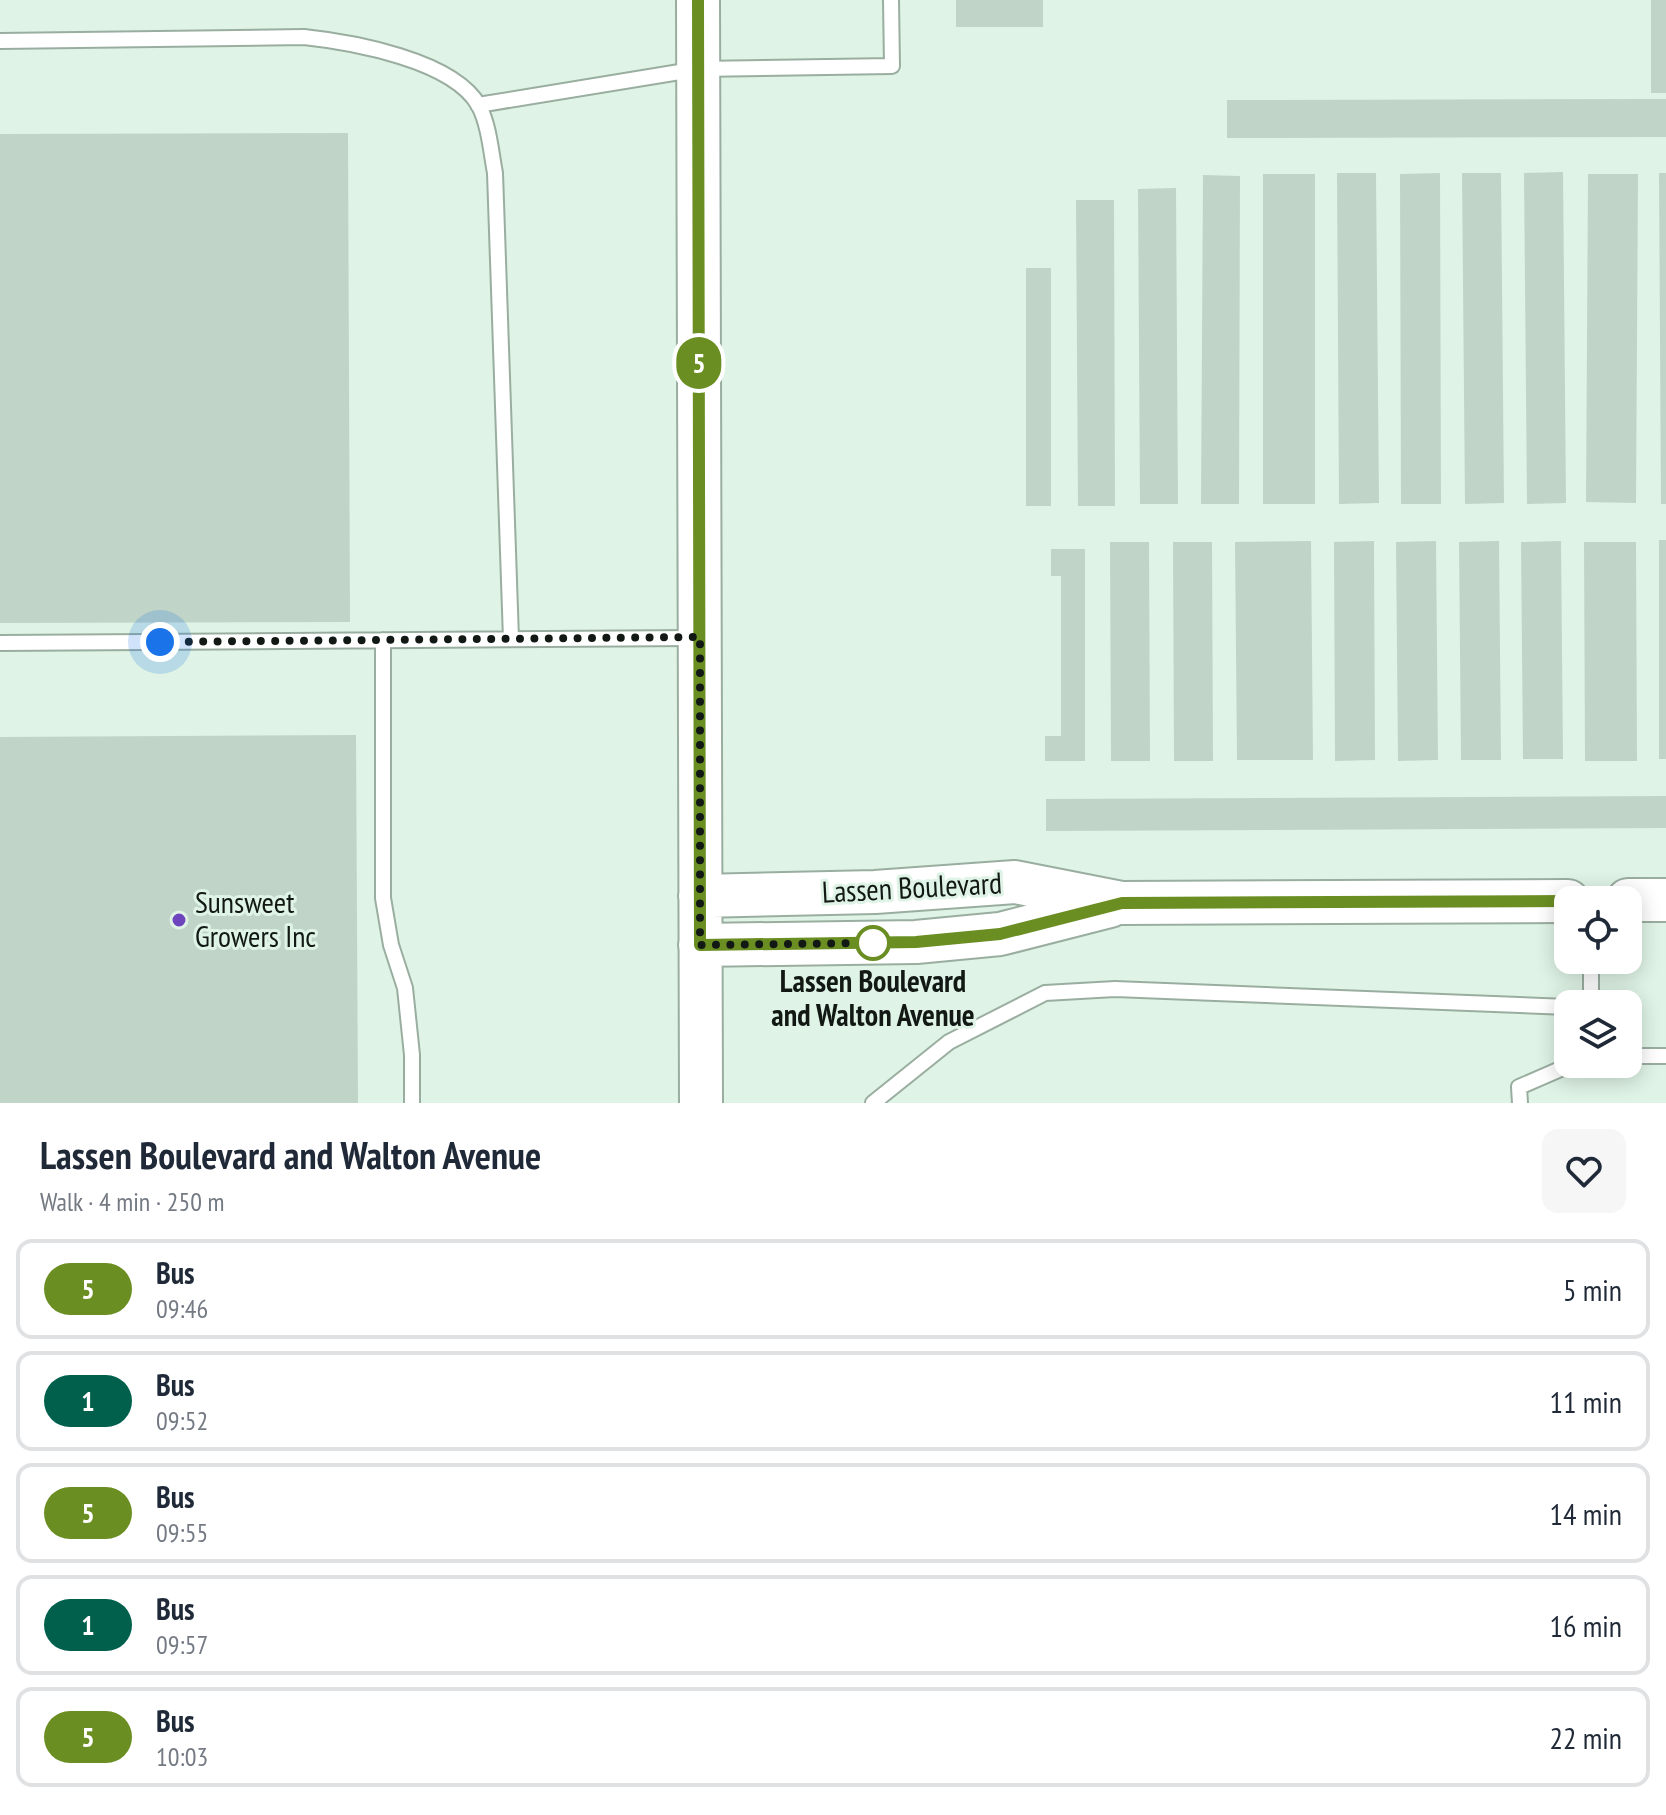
<!DOCTYPE html>
<html lang="en">
<head>
<meta charset="utf-8">
<style>
	:root { --surface:#fff; --page:#f6f6f7; --text:#1f2937; --muted:#747a83; --line:#e0e1e3 }
	body { margin:0; font-family:"PT Sans Narrow",sans-serif; background:var(--page); color:var(--text); height:100vh; display:flex; flex-direction:column; font-size:30px; white-space:nowrap }
	* { box-sizing:border-box; margin:0 }
	p { font-size:26px; color:var(--muted) }
	.icon { flex:none; width:44px; height:44px; fill:none; stroke:currentColor; stroke-width:2; stroke-linecap:round; stroke-linejoin:round }
	.map { position:relative; height:1103px; overflow:hidden }
	.drawer { display:flex; flex-direction:column; background:var(--surface); flex:1 }
	.drawer>* { flex:none }
	.badge { padding:0 16px; border-radius:26px; font-size:28px; line-height:52px }
	.controls { position:absolute; left:1554px; top:886px; display:grid; gap:16px }
	.controls a { display:grid; place-items:center; width:88px; height:88px; border-radius:16px; background:var(--surface); box-shadow:0 4px 20px #0003; font-size:40px }
	.you { position:absolute; width:40px; height:40px; margin:-20px; border:6px solid #fff; border-radius:50%; background:#1a73e8; box-shadow:0 0 0 12px #1a73e833 }
	.map>.badge { position:absolute; translate:-50% -50%; box-shadow:0 0 0 4px #fff }
	.round { display:grid; place-items:center; flex:none; width:84px; height:84px; border-radius:16px; background:var(--page) }
	.summary { display:flex; align-items:center; justify-content:space-between; height:136px; padding:0 40px }
	h1 { font-size:38px; font-weight:700; line-height:60px }
	ul { padding:0; list-style:none }
	li { display:flex; align-items:center; gap:24px; height:100px; margin:0 16px 12px; padding:0 24px; border:4px solid var(--line); border-radius:16px }
	li div { flex:1 }
	li b { display:block; font-size:30px }
	li em { font-style:normal }
	li .badge { min-width:88px; font-weight:700; text-align:center }
	.map>svg:first-child { display:block }
	.building { fill:#c0d5c7 }
	.lines { fill:none; stroke-linecap:round; stroke-linejoin:round }
	.lane-casing { stroke:#9aaea0; stroke-width:18 }
	.secondary-casing { stroke:#9aaea0; stroke-width:46 }
	.lane { stroke:#fff; stroke-width:14 }
	.secondary { stroke:#fff; stroke-width:42 }
	.line-casing { stroke:#fff; stroke-width:18 }
	.line { stroke:#6b8e23; stroke-width:12 }
	.walk { stroke:#121915; stroke-width:8; stroke-dasharray:0 14.4 }
	.poi-dot { fill:#6f45be; stroke:#dff4e6; stroke-width:3 }
	.stop-dot { fill:#fff; stroke:#6b8e23; stroke-width:4 }
	.labels { text-anchor:middle; stroke-width:6; stroke-linejoin:round; paint-order:stroke }
	.street-label { font-size:30px; fill:#121915; stroke:#dff4e6 }
	.poi-label { font-size:30px; fill:#121915; stroke:#dff4e6; text-anchor:start }
	.stop-label { font-size:30px; font-weight:bold; fill:#121915; stroke:#dff4e6 }
</style>
</head>
<body>
<div class="map">
<svg width="1666" height="1103" viewBox="0 0 1666 1103">
	<rect width="100%" height="100%" fill="#dff4e6"/>
	<path class="building" d="M956 0H1043V27H956Z
		M1651 0H1666V93H1651Z
		M1666 99V137L1227 138V100Z
		M348 133 350 622 0 623V134Z
		M1563 172 1566 503 1527 504 1524 173Z
		M1337 173H1376L1379 503 1339 504Z
		M1440 173 1441 504H1401L1400 174Z
		M1462 173H1501L1504 503 1465 504Z
		M1659 173H1666V504H1661Z
		M1263 174H1315V504H1263Z
		M1588 174H1638L1636 503 1586 502Z
		M1203 175 1240 176 1239 504H1201Z
		M1176 188 1178 504H1140L1138 189Z
		M1076 200H1114L1115 506H1078Z
		M1026 268H1051V506H1026Z
		M1659 540H1666V759H1659Z
		M1311 541 1313 760H1237L1235 542Z
		M1374 541 1375 760 1335 761 1334 542Z
		M1436 541 1438 760 1398 761 1396 542Z
		M1499 541 1501 760H1461L1459 542Z
		M1561 541 1563 759H1523L1521 542Z
		M1110 542H1149L1150 761H1111Z
		M1173 542H1212L1213 761H1174Z
		M1584 542H1636L1637 761H1585Z
		M1051 549H1085V761H1045V736H1061V576H1051Z
		M356 735 358 1103H0V737Z
		M1666 796V828L1046 831V799Z"/>
	<g class="lines">
		<g class="lane-casing">
			<path id="lane" d="M0 41 304 37C351 42 454 60 479 106 489 125 491 152 495 173L511 639
				M478 105 698 69 892 66 891 0
				M383 640V898L391 945 405 988 412 1055V1103
				M0 643 695 638
				M1591 960V1004
				M1628 1056H1666
				M873 1103 949 1042 1045 993 1115 989 1568 1007
				M1520 1103 1519 1087 1572 1064"/>
		</g>
		<g class="secondary-casing">
			<path id="secondary" d="M698 0 701 1103
				M700 896 875 892 1015 882 1122 903 1568 901
				M1628 900H1666
				M700 945 916 942 1000 934 1110 906"/>
		</g>
		<use href="#lane" class="lane"/>
		<use href="#secondary" class="secondary"/>
	</g>
	<g class="lines">
		<g class="line-casing">
			<path id="line" d="M698 0 700 945 916 942 1000 934 1122 903 1568 901"/>
		</g>
		<use href="#line" class="line"/>
		<path class="walk" d="M160 642 700 637V945L873 943"/>
	</g>
	<circle class="poi-dot" cx="179" cy="920" r="8"/>
	<circle class="stop-dot" cx="873" cy="943" r="16"/>
	<g class="labels">
		<g class="street-label">
			<text transform="translate(912 888) rotate(-3)" y="10">Lassen Boulevard</text>
		</g>
		<g class="poi-label">
			<text x="195" y="913">Sunsweet<tspan x="195" dy="34">Growers Inc</tspan></text>
		</g>
		<g class="stop-label">
			<text x="873" y="992">Lassen Boulevard<tspan x="873" dy="34">and Walton Avenue</tspan></text>
		</g>
	</g>
</svg>
<div class="controls">
<a><svg class="icon" aria-label="locate" viewBox="0 0 24 24"><circle cx="12" cy="12" r="6"/><path d="M12 2v4M12 18v4M2 12h4M18 12h4"/></svg></a>
<a><svg class="icon" aria-label="layers" viewBox="0 0 24 24"><path d="M12 4l9 5-9 5-9-5zM3 14l9 5 9-5"/></svg></a>
</div>
<div class="you" style="left:160px;top:642px"></div>
<b class="badge" style="left:699px;top:363px;background:#6b8e23;color:#fff">5</b>
</div>
<section class="drawer">
<div class="summary"><div><h1>Lassen Boulevard and Walton Avenue</h1><p>Walk · 4 min · 250 m</p></div><a class="round"><svg class="icon" aria-label="heart" viewBox="0 0 24 24"><path d="M12 20l-8-8c-3-5 5-10 8-4 3-6 11-1 8 4z"/></svg></a></div>
<ul>
<li><span class="badge" style="background:#6b8e23;color:#fff">5</span><div><b>Bus</b><p>09:46</p></div><em>5 min</em></li>
<li><span class="badge" style="background:#00604c;color:#fff">1</span><div><b>Bus</b><p>09:52</p></div><em>11 min</em></li>
<li><span class="badge" style="background:#6b8e23;color:#fff">5</span><div><b>Bus</b><p>09:55</p></div><em>14 min</em></li>
<li><span class="badge" style="background:#00604c;color:#fff">1</span><div><b>Bus</b><p>09:57</p></div><em>16 min</em></li>
<li><span class="badge" style="background:#6b8e23;color:#fff">5</span><div><b>Bus</b><p>10:03</p></div><em>22 min</em></li>
</ul>
</section>
</body>
</html>
